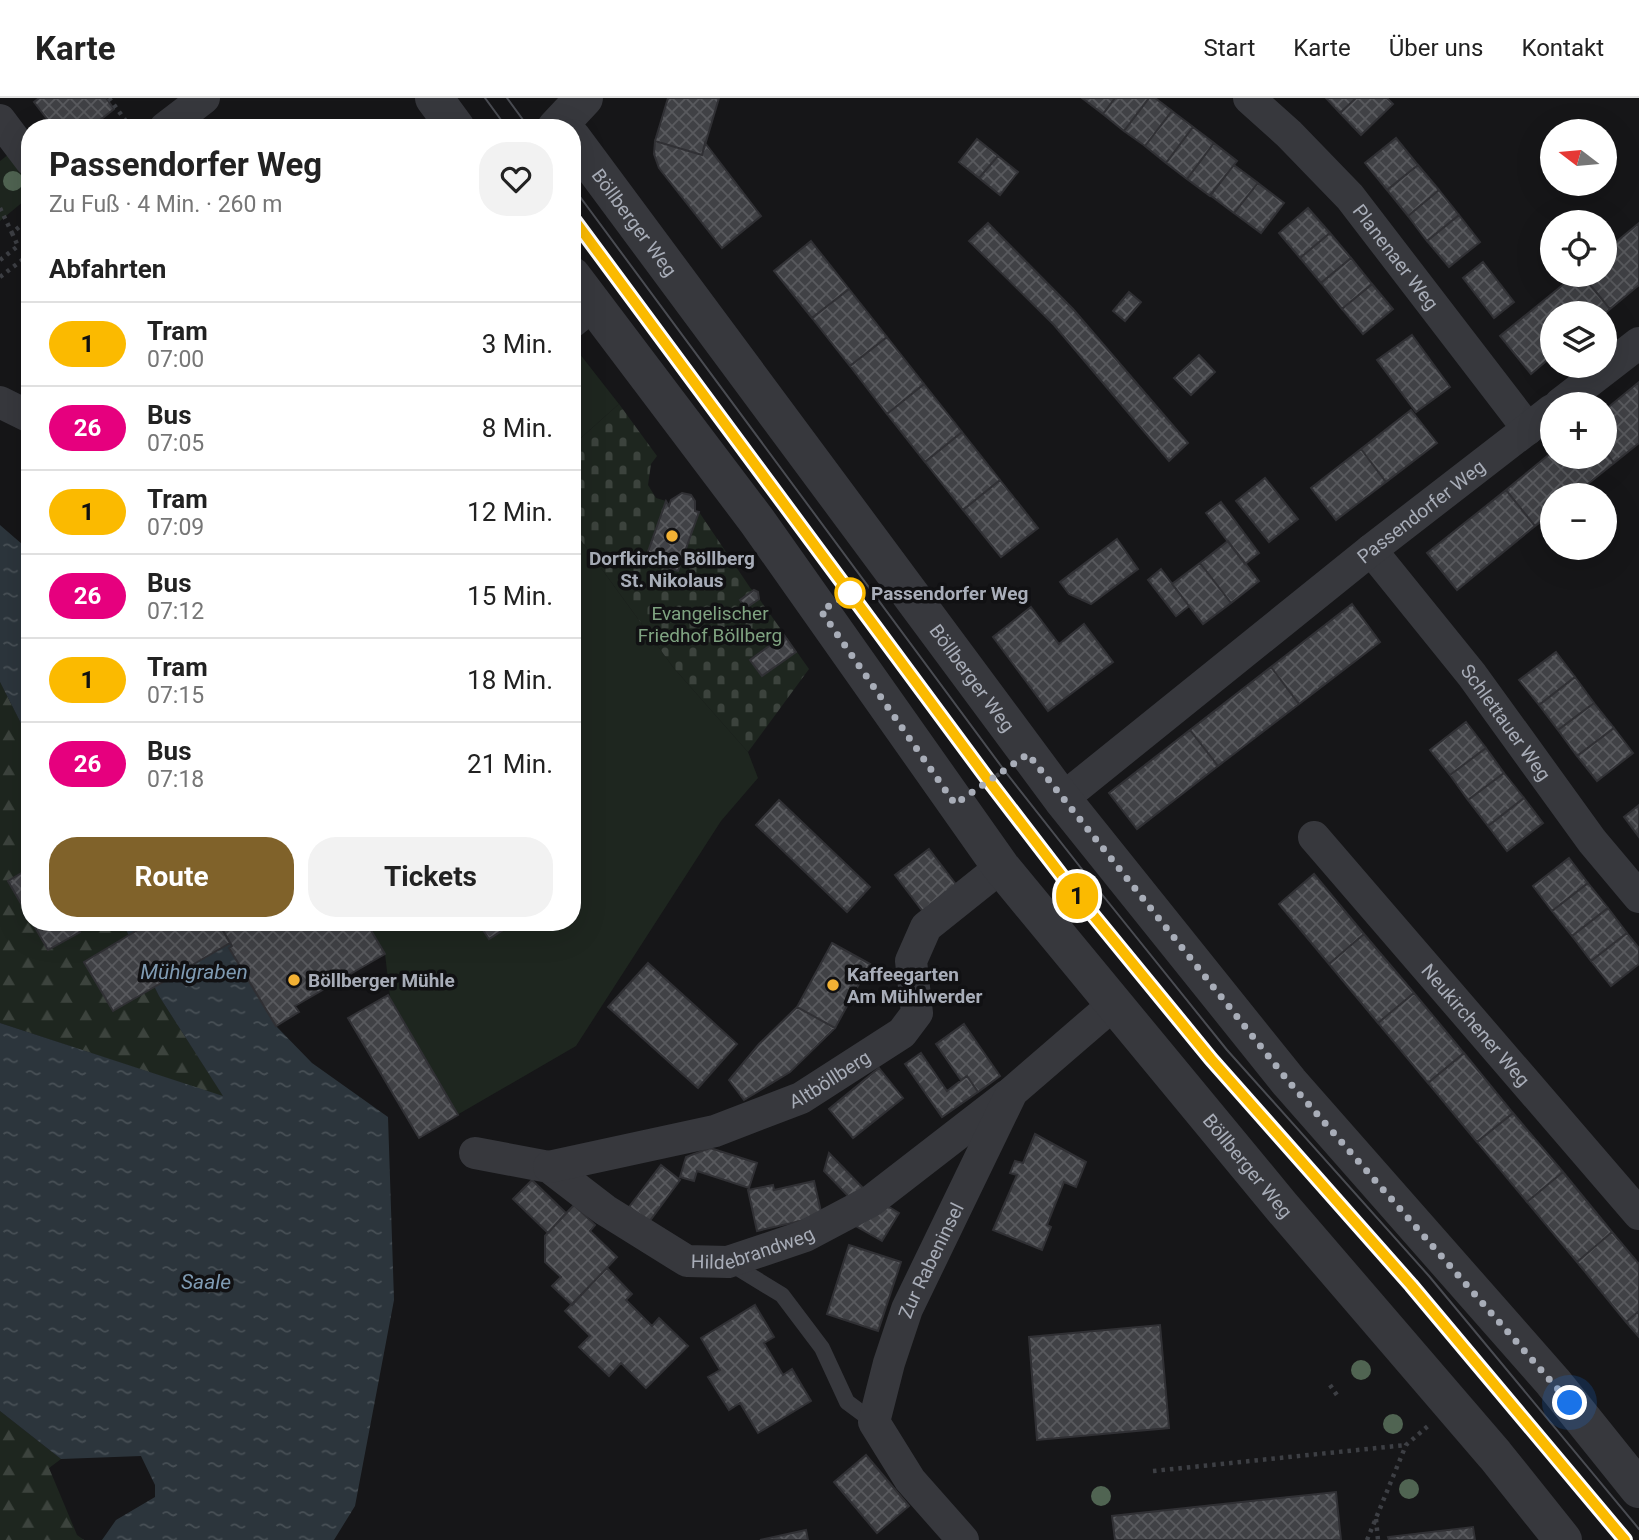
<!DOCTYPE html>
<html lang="de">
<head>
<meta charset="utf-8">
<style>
	:root { --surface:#fff; --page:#f2f2f2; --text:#222; --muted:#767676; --line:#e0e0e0; --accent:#80622a }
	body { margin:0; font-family:Roboto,sans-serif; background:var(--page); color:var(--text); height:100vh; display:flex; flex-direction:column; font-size:26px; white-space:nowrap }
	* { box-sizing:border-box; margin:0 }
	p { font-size:23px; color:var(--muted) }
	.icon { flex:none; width:38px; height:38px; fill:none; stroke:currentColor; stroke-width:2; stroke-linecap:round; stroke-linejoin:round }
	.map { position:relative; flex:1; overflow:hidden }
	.side { position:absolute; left:21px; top:21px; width:560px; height:812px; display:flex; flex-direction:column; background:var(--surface); border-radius:28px; box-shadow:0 7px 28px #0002 }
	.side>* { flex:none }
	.badge { padding:0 14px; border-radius:23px; font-size:24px; line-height:46px }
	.needle { width:46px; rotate:286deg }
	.controls { position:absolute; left:1540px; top:21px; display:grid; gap:14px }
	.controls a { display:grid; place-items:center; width:77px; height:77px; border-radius:50%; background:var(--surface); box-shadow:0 7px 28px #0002; font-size:35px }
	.you { position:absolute; width:35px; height:35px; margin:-18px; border:5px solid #fff; border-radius:50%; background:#1a73e8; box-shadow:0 0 0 10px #1a73e833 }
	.map>.badge { position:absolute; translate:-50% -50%; box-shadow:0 0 0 4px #fff }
	h2 { padding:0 28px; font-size:26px; line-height:63px }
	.round { display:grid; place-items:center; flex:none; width:74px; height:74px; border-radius:28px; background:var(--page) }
	.overview { display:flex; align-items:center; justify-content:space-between; height:119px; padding:0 28px }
	h1 { font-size:33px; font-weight:700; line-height:52px }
	.button { display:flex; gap:14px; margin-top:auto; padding:14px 28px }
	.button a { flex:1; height:80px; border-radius:28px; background:var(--accent); color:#fff; font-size:28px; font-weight:700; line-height:80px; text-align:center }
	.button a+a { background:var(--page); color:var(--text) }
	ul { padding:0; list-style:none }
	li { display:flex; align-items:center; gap:21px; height:84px; padding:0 28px; border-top:2px solid var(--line) }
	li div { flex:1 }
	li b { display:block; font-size:26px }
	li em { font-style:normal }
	li .badge { min-width:77px; font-weight:700; text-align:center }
	header { display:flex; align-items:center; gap:42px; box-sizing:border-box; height:98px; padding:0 35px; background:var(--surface); border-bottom:2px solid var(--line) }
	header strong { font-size:33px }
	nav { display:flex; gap:38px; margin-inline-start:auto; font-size:24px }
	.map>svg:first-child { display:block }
	.grass { fill:#1e261f }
	.forest { fill:url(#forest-firs) }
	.cemetery { fill:url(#cemetery-stones) }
	.water { fill:url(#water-ripples) }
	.building { fill:url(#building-cross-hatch); stroke:#303034; stroke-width:2 }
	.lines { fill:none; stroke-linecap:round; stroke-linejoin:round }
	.path { stroke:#3d3f44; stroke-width:4.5; stroke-dasharray:3.5 5; stroke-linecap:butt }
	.service { stroke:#37383d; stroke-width:16 }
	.minor { stroke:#37383d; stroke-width:32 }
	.tertiary { stroke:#37383d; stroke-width:38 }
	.tram { stroke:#4a4c52; stroke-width:2 }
	.tree { fill:#506452 }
	.line-casing { stroke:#fff; stroke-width:16 }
	.line { stroke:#fbba00; stroke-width:10 }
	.walk { stroke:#a8adb8; stroke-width:7; stroke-dasharray:0 12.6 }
	.poi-dot { fill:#f2b134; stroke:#111113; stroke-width:2.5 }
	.stop-dot { fill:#fff; stroke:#fbba00; stroke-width:3.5 }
	.labels { text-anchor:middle; stroke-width:7; stroke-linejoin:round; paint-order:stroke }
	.street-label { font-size:19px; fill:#a8adb8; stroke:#111113 }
	.poi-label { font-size:19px; font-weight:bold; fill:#a8adb8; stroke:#111113; text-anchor:start }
	.stop-label { font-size:19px; font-weight:bold; fill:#a8adb8; stroke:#111113; text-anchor:start }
	.park-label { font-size:19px; fill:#7fa381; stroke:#111113 }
	.water-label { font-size:21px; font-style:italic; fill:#7f9bb3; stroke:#111113 }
</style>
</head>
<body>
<header>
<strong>Karte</strong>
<nav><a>Start</a><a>Karte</a><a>Über uns</a><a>Kontakt</a></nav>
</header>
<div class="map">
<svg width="1639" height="1442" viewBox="0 0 1639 1442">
	<defs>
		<pattern id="forest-firs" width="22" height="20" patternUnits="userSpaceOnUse" patternTransform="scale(1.75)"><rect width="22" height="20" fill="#1e261f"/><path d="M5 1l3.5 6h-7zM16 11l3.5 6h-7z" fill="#3c433d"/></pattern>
		<pattern id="cemetery-stones" width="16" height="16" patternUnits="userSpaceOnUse" patternTransform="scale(1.75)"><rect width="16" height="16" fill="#1e261f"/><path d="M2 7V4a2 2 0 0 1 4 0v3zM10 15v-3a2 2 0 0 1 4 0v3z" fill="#3c433d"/></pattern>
		<pattern id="water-ripples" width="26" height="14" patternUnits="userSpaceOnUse" patternTransform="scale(1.75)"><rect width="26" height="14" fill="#2c353c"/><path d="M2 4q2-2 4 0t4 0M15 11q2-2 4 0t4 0" fill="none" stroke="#485056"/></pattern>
		<pattern id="building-cross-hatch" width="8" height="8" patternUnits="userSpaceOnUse" patternTransform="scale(1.75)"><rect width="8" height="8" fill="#404145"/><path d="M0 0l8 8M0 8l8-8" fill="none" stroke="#595a5e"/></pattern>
	</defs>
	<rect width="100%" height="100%" fill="#161618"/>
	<path class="grass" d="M19 48 30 62V98L0 123V63Z
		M572 246 619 306 572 348Z
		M572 430 673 569 748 654 758 680 721 723 576 948 457 1017 390 899 385 856 366 824H572Z"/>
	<path class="forest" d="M0 584 30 643V824H122L159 898 224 999 0 925Z
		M0 1313 61 1361 49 1370 77 1437 84 1442H0Z"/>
	<path class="cemetery" d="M619 306 657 358 651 366 648 387 656 400 666 403 645 462 678 473 699 414 751 491 758 494 760 502 809 571 748 654 673 569 572 430V348Z"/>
	<path class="water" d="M0 427 30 453V643L0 584Z
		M122 824H218L232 848 229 850 276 928 312 965 388 1019 394 1202 355 1408 334 1442H102L116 1422 155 1399V1387L141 1358 61 1361 0 1313V925L223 998 159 898Z"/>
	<path class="building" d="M39 0H106L114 11 90 30H54L34 4Z
		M668 0H719L702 57 655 43Z
		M1082 0H1115L1103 16Z
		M1115 0H1149L1124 33 1103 16Z
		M1149 0H1155L1172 13 1145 48 1124 33Z
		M1326 0H1356L1340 15Z
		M1356 0H1387L1393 6 1361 37 1340 15Z
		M1172 13 1193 29 1166 65 1145 48Z
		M1193 29 1214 45 1187 81 1166 65Z
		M1396 40 1418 67 1387 92 1365 65Z
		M977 41 998 58 979 80 959 64Z
		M655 43 702 57 705 45 761 118 722 150 659 70 654 56Z
		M1214 45 1237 63 1210 98 1187 81Z
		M998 58 1018 74 1000 97 979 80Z
		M1234 67 1258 85 1234 115 1210 97Z
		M1418 67 1439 92 1408 118 1387 92Z
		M1258 85 1284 105 1261 135 1234 115Z
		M1439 92 1459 117 1427 143 1408 118Z
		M1308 110 1330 135 1300 160 1279 135Z
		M1459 117 1480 144 1449 169 1427 143Z
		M988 125 1073 211 1188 345 1169 363 1054 227 969 143Z
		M1639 125V187L1610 211 1582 177H1605V153Z
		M1330 135 1351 160 1321 185 1300 160Z
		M811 143 849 191 812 220 774 173Z
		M1351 160 1372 186 1342 211 1321 185Z
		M1483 164 1514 204 1494 220 1463 180Z
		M1575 177H1582L1610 211 1605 215H1552V258L1531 276 1500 238Z
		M1372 186 1393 211 1363 236 1342 211Z
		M849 191 887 239 850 268 812 220Z
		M1129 194 1141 204 1125 223 1113 213Z
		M1412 237 1450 289 1416 314 1377 262Z
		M887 239 924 286 887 316 850 268Z
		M1199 257 1215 274 1191 297 1174 280Z
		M1639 284V345L1614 365 1605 353V312Z
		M924 286 962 334 925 364 887 316Z
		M1411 312 1437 345 1386 384 1361 351Z
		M962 334 1000 382 963 412 925 364Z
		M1361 351 1386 384 1336 422 1311 390Z
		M1605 353 1614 365 1574 397H1552V415L1535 428 1506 392 1552 354V359H1605Z
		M1265 380 1298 421 1269 444 1236 403Z
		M1000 382 1038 430 1001 459 963 412Z
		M1506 392 1535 428 1457 492 1427 455Z
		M682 395 691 397 695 403V413L699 414 678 473 645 462 666 403 669 408 671 402Z
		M1221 404 1259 455 1245 466 1206 415Z
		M1117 441 1138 471 1091 506 1069 496 1060 484Z
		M1228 443 1259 483 1231 505 1200 465Z
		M1200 465 1231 505 1203 526 1172 486Z
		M1161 471 1189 508 1176 518 1148 482Z
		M754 492 758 494 759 501 746 510 740 502Z
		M1352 506 1380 544 1299 606 1271 569Z
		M1031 509 1059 546 1084 526 1113 564 1048 613 993 539Z
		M784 537 796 554 762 578 750 562Z
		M1556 554 1575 579 1539 607 1519 582Z
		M1271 569 1299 606 1218 668 1190 632Z
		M1575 579 1594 605 1558 632 1539 607Z
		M1594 605 1614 630 1577 658 1558 632Z
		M1466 624 1486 650 1450 677 1430 652Z
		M1614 630 1633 655 1597 683 1577 658Z
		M1190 632 1218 668 1137 731 1109 695Z
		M1486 650 1504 675 1468 702 1450 677Z
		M1504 675 1524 700 1488 728 1468 702Z
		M1524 700 1543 725 1507 753 1488 728Z
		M779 702 870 789 847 814 756 727Z
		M1639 707V739L1624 719Z
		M929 751 958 789 924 815 895 777Z
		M1569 760 1588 785 1552 813 1533 788Z
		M30 770V821L8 783Z
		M1314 776 1364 836 1329 866 1279 806Z
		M1588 785 1608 810 1572 838 1552 813Z
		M1608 810 1627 835 1591 863 1572 838Z
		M32 824H75L80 834 48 852Z
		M151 824H218L230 845 113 913 84 864Z
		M218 824H366L385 856 295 908 299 914 276 928 229 850 232 848Z
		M478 824H514V825L489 841Z
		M1627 835 1639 850V866L1611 888 1591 863Z
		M1364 836 1414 895 1378 925 1329 866Z
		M832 845 870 866 835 930 797 909Z
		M648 865 737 946 698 990 608 909Z
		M1414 895 1464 955 1428 985 1378 925Z
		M388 897 458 1017 419 1040 348 920Z
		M797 909 835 930 790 974 744 1002 729 982 759 946Z
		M964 926 1000 978 978 994 967 978 961 982 936 946Z
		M921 955 947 993 967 978 978 994 942 1019 905 966Z
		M1464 955 1513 1015 1477 1044 1428 985Z
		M879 970 903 1000 853 1040 829 1011Z
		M1513 1015 1563 1074 1527 1104 1477 1044Z
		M1035 1036 1086 1064 1076 1089 1064 1084 1047 1127 1051 1129 1042 1152 993 1132 1017 1077 1010 1075 1015 1063 1023 1065Z
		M710 1050 757 1065 749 1090 697 1073 694 1083 680 1079 686 1059Z
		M829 1055 865 1092 850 1100 824 1073Z
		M661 1067 680 1082 649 1124 629 1109Z
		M1563 1074 1612 1134 1577 1164 1527 1104Z
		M532 1082 566 1115 548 1135 513 1101Z
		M814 1083 822 1118 757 1133 748 1092 773 1087 774 1092Z
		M881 1104 899 1115 882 1143 854 1127Z
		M574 1107 595 1127 590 1133 617 1159 572 1207 552 1188 561 1179 545 1164V1138Z
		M1612 1134 1639 1166V1213L1626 1224 1577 1164Z
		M849 1147 901 1164 878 1233 827 1216Z
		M607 1170 632 1196 626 1202 652 1228 659 1220 688 1248 646 1290 621 1265 609 1278 579 1249 590 1238 565 1213Z
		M755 1207 774 1239 764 1245 783 1277 792 1271 811 1303 758 1335 740 1305 729 1312 708 1279 720 1272 701 1240Z
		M1639 1213V1239L1626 1224Z
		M1160 1227 1169 1330 1037 1342 1029 1239Z
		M866 1357 909 1408 877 1435 834 1384Z
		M1336 1394 1341 1442H1115L1112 1418Z
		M1473 1429 1475 1442H1389L1388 1439Z
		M806 1432 808 1442H760Z"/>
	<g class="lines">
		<path class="path" d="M109 0 131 30
			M0 110 12 135
			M0 162 18 148 12 135 30 120
			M0 179 30 156
			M982 687 1001 675
			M1330 1287 1339 1300
			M1153 1373 1406 1347
			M1376 1421 1378 1442
			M1367 1442 1406 1347 1428 1328"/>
		<path class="service" d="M728 1164 782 1197 822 1250 847 1304 874 1324"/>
		<g class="minor">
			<path id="s1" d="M1249 0 1289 36 1350 99 1528 331"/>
			<path d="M0 22 30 62"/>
			<path d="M165 30 204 0"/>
			<path d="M572 224 594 206"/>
			<path d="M0 304 30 319"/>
			<path d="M1560 306 1639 245"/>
			<path id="s2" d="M1371 452 1472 577 1592 743 1639 799"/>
			<path id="s3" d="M1062 701 1371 452 1552 312"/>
			<path id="s4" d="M1314 739 1639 1116"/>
			<path id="s5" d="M475 1055 549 1069 605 1112 687 1163 728 1164 805 1138 871 1103 1008 997"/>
			<path id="s6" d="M549 1069 715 1033 801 1000 902 935 917 915 911 863 926 829 1001 769"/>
			<path id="s7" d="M963 1442 910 1382 874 1324 889 1265 907 1211 1012 994 1114 906"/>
		</g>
		<g class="tertiary">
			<path d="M434 0 456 30"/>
			<path d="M556 30 584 0"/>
			<path id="s8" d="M572 40 1062 701 1289 984 1553 1284 1639 1391"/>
			<path id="s9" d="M572 178 757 423 1001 769 1281 1108 1495 1357 1563 1442"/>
		</g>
		<path class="tram" d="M485 0 507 30
			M507 0 529 30
			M572 88 1004 672 1092 784 1227 952 1429 1178 1639 1431
			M572 119 989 683 1075 795 1211 961 1411 1187 1625 1442"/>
	</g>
	<g class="tree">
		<circle cx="13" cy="83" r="10"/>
		<circle cx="1361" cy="1272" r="10"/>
		<circle cx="1393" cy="1326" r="10"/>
		<circle cx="1409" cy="1391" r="10"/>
		<circle cx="1101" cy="1398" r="10"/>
	</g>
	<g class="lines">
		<g class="line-casing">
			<path id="line" d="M572 119 989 683 1075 795 1211 961 1411 1187 1625 1442"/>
		</g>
		<use href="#line" class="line"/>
		<path class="walk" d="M850 495 821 513 955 706 1028 656 1289 984 1570 1305"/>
	</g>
	<g class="poi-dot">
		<circle cx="672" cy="438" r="7"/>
		<circle cx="294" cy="882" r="7"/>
		<circle cx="833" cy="887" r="7"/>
	</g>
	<circle class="stop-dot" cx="850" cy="495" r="14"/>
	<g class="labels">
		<g class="street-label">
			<text dy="7" stroke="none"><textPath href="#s8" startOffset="105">Böllberger Weg</textPath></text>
			<text dy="7" stroke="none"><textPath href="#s1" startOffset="217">Planenaer Weg</textPath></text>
			<text dy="7" stroke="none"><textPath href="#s3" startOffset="460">Passendorfer Weg</textPath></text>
			<text dy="7" stroke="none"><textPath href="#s8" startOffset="672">Böllberger Weg</textPath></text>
			<text dy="7" stroke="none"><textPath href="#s2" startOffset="219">Schlettauer Weg</textPath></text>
			<text dy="7" stroke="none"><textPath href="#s4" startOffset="248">Neukirchener Weg</textPath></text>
			<text dy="7" stroke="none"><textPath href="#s6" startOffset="296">Altböllberg</textPath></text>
			<text dy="7" stroke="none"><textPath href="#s9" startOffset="1118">Böllberger Weg</textPath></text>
			<text dy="7" stroke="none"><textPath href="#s5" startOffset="310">Hildebrandweg</textPath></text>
			<text dy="7" stroke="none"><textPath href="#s7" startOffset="320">Zur Rabeninsel</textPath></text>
		</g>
		<g class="poi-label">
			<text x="672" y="467" text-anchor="middle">Dorfkirche Böllberg<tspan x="672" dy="22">St. Nikolaus</tspan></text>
			<text x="847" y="883">Kaffeegarten<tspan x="847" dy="22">Am Mühlwerder</tspan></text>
			<text x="308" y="889">Böllberger Mühle</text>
		</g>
		<g class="stop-label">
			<text x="871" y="502">Passendorfer Weg</text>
		</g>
		<g class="park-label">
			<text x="710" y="522">Evangelischer<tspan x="710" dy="22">Friedhof Böllberg</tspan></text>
		</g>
		<g class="water-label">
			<text x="194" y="881">Mühlgraben</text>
			<text x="206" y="1191">Saale</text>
		</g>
	</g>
</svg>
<div class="controls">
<a><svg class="needle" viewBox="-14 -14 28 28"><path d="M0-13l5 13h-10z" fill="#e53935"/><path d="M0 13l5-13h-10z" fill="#767676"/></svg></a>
<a><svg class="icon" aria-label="locate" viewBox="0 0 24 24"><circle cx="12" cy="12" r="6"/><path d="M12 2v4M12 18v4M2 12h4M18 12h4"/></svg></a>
<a><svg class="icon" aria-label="layers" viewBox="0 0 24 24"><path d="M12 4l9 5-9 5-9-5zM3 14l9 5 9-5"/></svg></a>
<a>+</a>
<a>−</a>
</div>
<div class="you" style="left:1570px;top:1305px"></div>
<b class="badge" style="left:1077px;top:798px;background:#fbba00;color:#111">1</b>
<section class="side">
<div class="overview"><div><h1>Passendorfer Weg</h1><p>Zu Fuß · 4 Min. · 260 m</p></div><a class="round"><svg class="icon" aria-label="heart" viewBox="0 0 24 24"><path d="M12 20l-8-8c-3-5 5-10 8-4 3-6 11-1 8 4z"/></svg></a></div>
<h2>Abfahrten</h2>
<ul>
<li><span class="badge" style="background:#fbba00;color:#111">1</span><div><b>Tram</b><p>07:00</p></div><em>3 Min.</em></li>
<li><span class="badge" style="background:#e6007e;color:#fff">26</span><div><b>Bus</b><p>07:05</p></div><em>8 Min.</em></li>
<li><span class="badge" style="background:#fbba00;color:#111">1</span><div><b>Tram</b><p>07:09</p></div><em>12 Min.</em></li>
<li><span class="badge" style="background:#e6007e;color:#fff">26</span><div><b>Bus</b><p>07:12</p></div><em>15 Min.</em></li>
<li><span class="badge" style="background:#fbba00;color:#111">1</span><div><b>Tram</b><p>07:15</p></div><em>18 Min.</em></li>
<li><span class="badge" style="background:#e6007e;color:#fff">26</span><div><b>Bus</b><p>07:18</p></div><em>21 Min.</em></li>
</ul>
<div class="button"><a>Route</a><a>Tickets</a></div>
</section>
</div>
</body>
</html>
